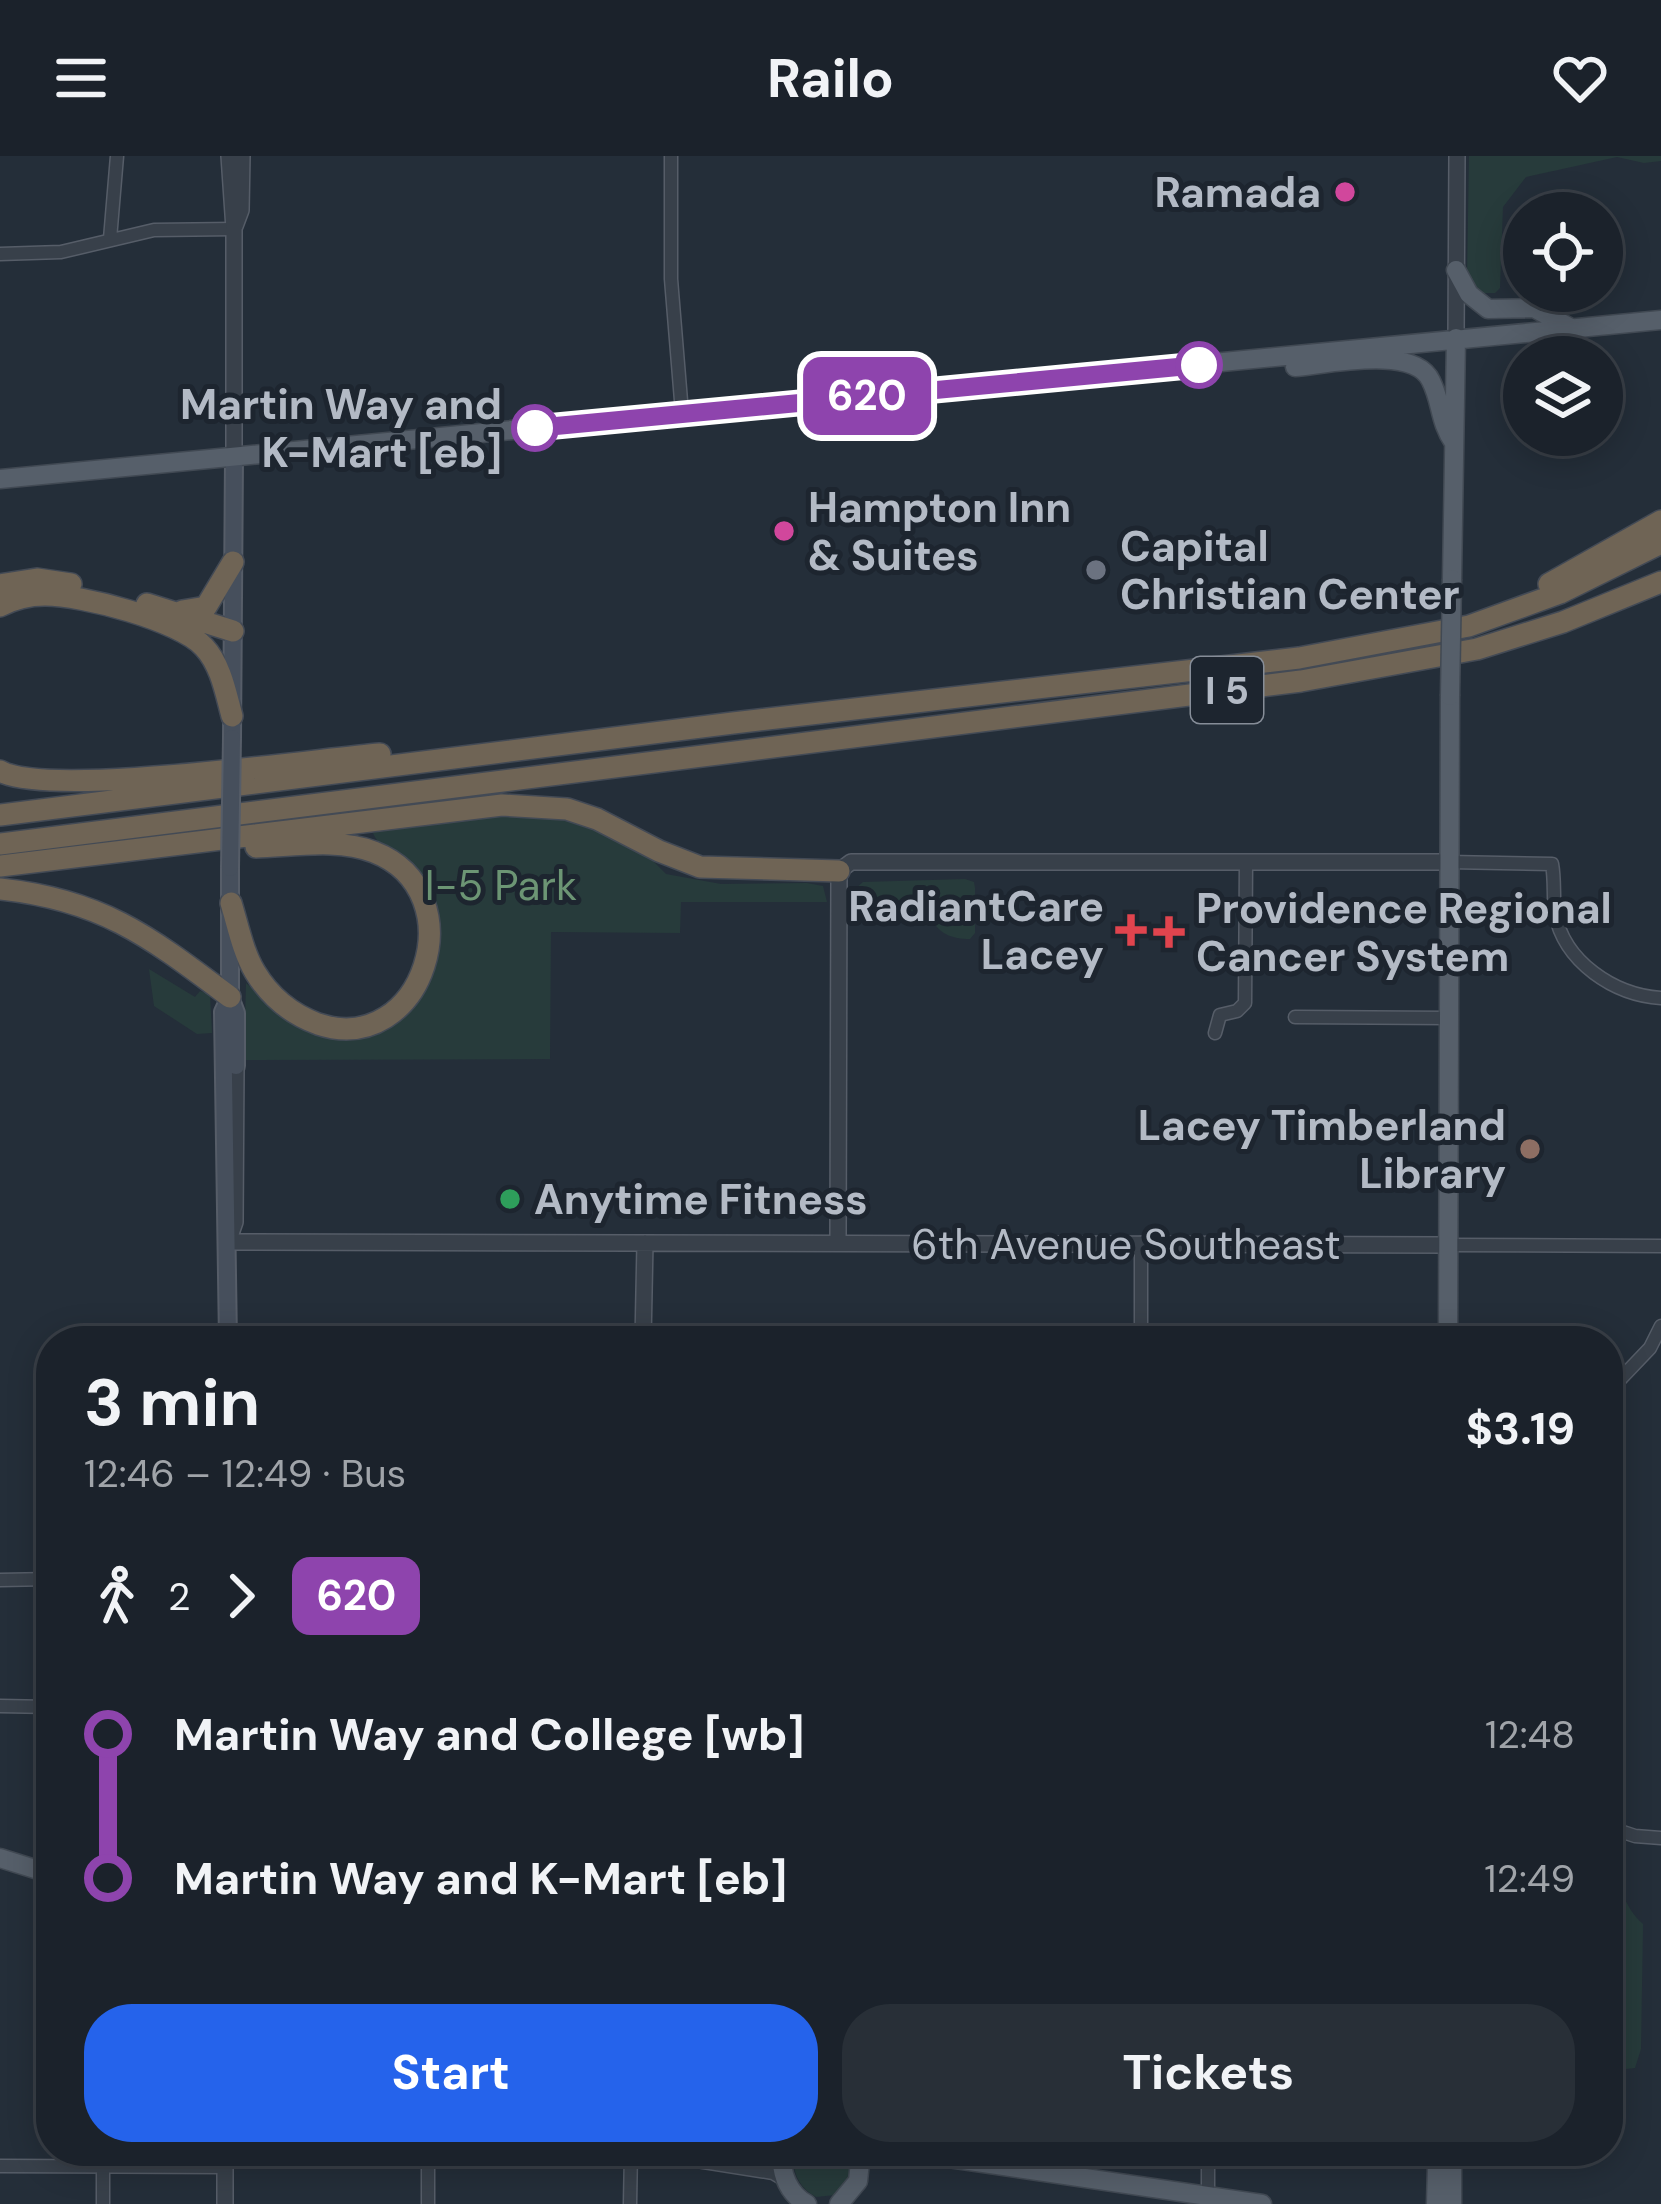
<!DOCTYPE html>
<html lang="en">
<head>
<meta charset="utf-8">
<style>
	:root { --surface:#1b222b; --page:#282f37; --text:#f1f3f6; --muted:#a0a4a9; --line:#393f47; --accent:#2563eb }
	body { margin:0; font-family:"DM Sans",sans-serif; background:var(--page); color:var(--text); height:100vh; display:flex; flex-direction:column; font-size:45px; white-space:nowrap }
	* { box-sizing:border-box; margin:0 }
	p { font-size:39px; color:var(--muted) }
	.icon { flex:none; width:66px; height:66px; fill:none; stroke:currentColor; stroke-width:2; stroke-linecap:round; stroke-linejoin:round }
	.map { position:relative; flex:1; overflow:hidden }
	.details { position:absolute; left:36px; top:1170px; width:1587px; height:840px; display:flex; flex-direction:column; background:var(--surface); border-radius:48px; box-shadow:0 6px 30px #0003,0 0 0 3px var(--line) }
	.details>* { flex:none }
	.badge { padding:0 24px; border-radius:18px; font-size:42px; line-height:78px }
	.buttons { position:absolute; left:1503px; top:36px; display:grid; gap:24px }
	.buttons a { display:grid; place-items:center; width:120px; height:120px; border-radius:50%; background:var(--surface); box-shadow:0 6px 30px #0003,0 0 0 3px var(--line); font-size:60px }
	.map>.badge { position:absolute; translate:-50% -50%; box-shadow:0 0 0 6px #fff }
	.legs { display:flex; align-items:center; gap:18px; height:132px; padding:0 48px; font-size:39px }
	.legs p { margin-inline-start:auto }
	.head { display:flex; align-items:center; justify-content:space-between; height:204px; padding:0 48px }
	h1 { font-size:66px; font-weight:700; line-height:90px }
	.primary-button { display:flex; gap:24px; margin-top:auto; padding:24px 48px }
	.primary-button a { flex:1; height:138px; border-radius:48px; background:var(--accent); color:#fff; font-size:48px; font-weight:700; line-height:138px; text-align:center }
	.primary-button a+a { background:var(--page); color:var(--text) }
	ul { padding:0 48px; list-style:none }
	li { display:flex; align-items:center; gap:42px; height:144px; font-size:45px }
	li i { display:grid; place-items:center; width:18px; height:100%; margin:0 15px; background:currentColor }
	li i::after { content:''; width:30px; height:30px; margin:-15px; border:9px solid; border-radius:50%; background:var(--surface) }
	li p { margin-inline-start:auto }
	li:first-child i { background:linear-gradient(#0000 50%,currentColor 0) }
	li:last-child i { background:linear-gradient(currentColor 50%,#0000 0) }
	header { display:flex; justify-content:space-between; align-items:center; height:156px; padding:0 48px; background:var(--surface); font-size:54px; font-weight:700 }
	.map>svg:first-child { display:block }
	.green { fill:#273b3b }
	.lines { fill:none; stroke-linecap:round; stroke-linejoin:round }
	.minor-casing { stroke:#565d68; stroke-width:15 }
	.tertiary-casing { stroke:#565d68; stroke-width:18 }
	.secondary-casing { stroke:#565d68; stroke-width:20 }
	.primary-casing { stroke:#414953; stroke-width:21 }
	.motorway-casing { stroke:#434a55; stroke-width:24 }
	.minor { stroke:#38404a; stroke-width:12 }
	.tertiary { stroke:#38404a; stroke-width:15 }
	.secondary { stroke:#464f5c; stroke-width:16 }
	.primary { stroke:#565f6a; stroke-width:18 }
	.motorway { stroke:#6f6455; stroke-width:21 }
	.secondary-bridge-casing { stroke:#565d68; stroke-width:20; stroke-linecap:butt }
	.primary-bridge-casing { stroke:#414953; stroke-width:21; stroke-linecap:butt }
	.secondary-bridge { stroke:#464f5c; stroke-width:16 }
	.primary-bridge { stroke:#565f6a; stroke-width:18 }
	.line-1-casing { stroke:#fff; stroke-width:27 }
	.line-1 { stroke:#8e44ad; stroke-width:18 }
	.hotel-dot { fill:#d1479c; stroke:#1d252f; stroke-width:4.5 }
	.stop-1-dot { fill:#fff; stroke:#8e44ad; stroke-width:6 }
	.worship-dot { fill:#6b7280; stroke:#1d252f; stroke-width:4.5 }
	.health-dot { fill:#e0444e; stroke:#1d252f; stroke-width:4.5 }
	.education-dot { fill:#8d6e63; stroke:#1d252f; stroke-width:4.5 }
	.leisure-dot { fill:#2e9e5b; stroke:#1d252f; stroke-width:4.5 }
	.labels { text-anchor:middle; stroke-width:10; stroke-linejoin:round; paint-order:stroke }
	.shield { fill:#1d252f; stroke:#868d98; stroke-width:3 }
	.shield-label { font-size:39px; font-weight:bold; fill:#b3bac5 }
	.poi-label { font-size:42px; font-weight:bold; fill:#b3bac5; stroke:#1d252f; text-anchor:start }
	.stop-label { font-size:42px; font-weight:bold; fill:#b3bac5; stroke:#1d252f; text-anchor:end }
	.park-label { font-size:42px; fill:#6c9574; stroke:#1d252f }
	.street-label { font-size:42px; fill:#b3bac5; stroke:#1d252f }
</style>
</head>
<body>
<header><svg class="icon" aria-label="menu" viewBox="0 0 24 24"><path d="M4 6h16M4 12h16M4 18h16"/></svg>Railo<svg class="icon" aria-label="heart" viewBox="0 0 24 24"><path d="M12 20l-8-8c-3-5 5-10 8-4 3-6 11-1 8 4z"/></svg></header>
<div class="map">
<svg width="1661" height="2048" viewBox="0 0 1661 2048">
	<rect width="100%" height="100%" fill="#242e39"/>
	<path class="green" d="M1469 0H1661V5L1644 7 1617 1 1526 21 1503 51 1500 132 1495 137H1476L1467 121Z
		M511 659 550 660 606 678 648 700 666 718 721 728 807 727 823 730 827 746H681L680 777 551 776 550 903 244 904 246 827C260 838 269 855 287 863 300 869 375 875 387 870 427 853 449 791 437 751 430 730 416 713 399 700 389 691 378 690 373 677L385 673Z
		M965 723 974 726 975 732V777L970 783C952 783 939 778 931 762L903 752 857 749 856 732 863 726Z
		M149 813 195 841 200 835 210 838 212 877 197 878 154 850Z
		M1608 1711C1624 1731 1622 1749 1643 1768L1641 1893 1635 1912 1608 1915Z
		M795 1995H853L848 2025 835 2039 816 2041C798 2031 791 2015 795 1995Z"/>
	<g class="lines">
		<g class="minor-casing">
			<path id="minor" d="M671 0V123L682 257
				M110 83 117 0
				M0 98 61 96 154 74 234 73
				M1449 706 1552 708C1555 724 1553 741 1555 757 1564 806 1614 839 1661 842
				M1295 861 1449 862
				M1215 877 1220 859 1237 855 1245 847 1246 706
				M1141 1087V1185
				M1448 1089 1661 1090
				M1608 1236 1650 1192 1661 1170
				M0 1424 51 1423
				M0 1550 51 1551
				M1608 1671 1635 1680 1661 1682
				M428 1995V2048
				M634 1995 773 2017 785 2024
				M738 2007 770 2004 781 1996
				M0 2010 226 2011
				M1208 2038V1995
				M103 2048V2011
				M630 2048 631 1995"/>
		</g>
		<g class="tertiary-casing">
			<path id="tertiary" d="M229 0 234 73V301
				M235 70 241 54 242 0
				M1456 182 1457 0
				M236 910 235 1066 228 1086 1448 1089
				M838 1087 839 715 851 706H1449
				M643 1185 645 1087
				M225 2048V1995"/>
		</g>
		<g class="secondary-casing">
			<path id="secondary" d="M232 582 234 301
				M230 712V841L236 857V910
				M228 1185 223 856 230 841"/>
		</g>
		<g class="primary-casing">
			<path id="primary" d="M1456 114 1469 138 1488 153 1534 152 1569 171
				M1295 211C1329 208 1415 189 1431 225 1442 247 1439 265 1454 287
				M0 323 1661 164
				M1452 423 1456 182
				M1448 1185 1450 540
				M0 1702 51 1718
				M781 1995C781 2017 787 2037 807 2048
				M901 1995 1262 2048
				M1445 1995 1452 2011V2048
				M839 2048 858 2025 861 1995
				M1436 2048 1437 2011 1445 1996"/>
		</g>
		<g class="motorway-casing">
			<path id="motorway" d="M1549 428 1661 365
				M0 429 37 423 71 428
				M147 448 233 475
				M0 450C15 442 29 439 45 439 82 439 179 464 204 491 221 509 226 538 232 560
				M182 455 206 451 233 406
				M0 615C49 642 310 604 380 598
				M0 659 733 567 1299 502 1469 470 1560 437 1661 387
				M0 688 1301 525 1477 493 1563 466 1661 426
				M0 710 502 649 567 653 597 663 659 695 700 711 839 715
				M0 733C103 744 150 781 230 841
				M231 747C238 770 243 796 255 816 270 841 291 858 318 868 423 903 477 736 374 696 339 682 293 690 256 691"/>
		</g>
		<use href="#minor" class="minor"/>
		<use href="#tertiary" class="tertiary"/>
		<use href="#secondary" class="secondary"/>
		<use href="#primary" class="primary"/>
		<use href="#motorway" class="motorway"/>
		<g class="secondary-bridge-casing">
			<path id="secondary-bridge" d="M230 712 232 582"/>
		</g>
		<g class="primary-bridge-casing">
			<path id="primary-bridge" d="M1450 540 1452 423"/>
		</g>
		<use href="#secondary-bridge" class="secondary-bridge"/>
		<use href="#primary-bridge" class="primary-bridge"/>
	</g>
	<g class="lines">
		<g class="line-1-casing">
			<path id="line-1" d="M535 272 1199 209"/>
		</g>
		<use href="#line-1" class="line-1"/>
	</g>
	<g class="hotel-dot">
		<circle cx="1345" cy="36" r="12"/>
		<circle cx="784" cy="375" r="12"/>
	</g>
	<g class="stop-1-dot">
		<circle cx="1199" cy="209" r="21"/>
		<circle cx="535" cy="272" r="21"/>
	</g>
	<circle class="worship-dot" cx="1096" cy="414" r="12"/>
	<g class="health-dot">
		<path d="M1125 756h12v12h12v12h-12v12h-12v-12h-12v-12h12z"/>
		<path d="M1163 758h12v12h12v12h-12v12h-12v-12h-12v-12h12z"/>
	</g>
	<circle class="education-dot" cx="1530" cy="993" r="12"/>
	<circle class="leisure-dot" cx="510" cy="1043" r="12"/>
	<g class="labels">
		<rect class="shield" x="1191" y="501" width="72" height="66" rx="9"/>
		<g class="shield-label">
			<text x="1227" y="548">I 5</text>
		</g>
		<g class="poi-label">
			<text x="1321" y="51" text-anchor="end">Ramada</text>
			<text x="808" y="366">Hampton Inn<tspan x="808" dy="48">&amp; Suites</tspan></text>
			<text x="1120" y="405">Capital<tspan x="1120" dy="48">Christian Center</tspan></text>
			<text x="1104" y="765" text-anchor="end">RadiantCare<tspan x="1104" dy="48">Lacey</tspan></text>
			<text x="1196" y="767">Providence Regional<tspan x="1196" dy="48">Cancer System</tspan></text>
			<text x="1506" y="984" text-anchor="end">Lacey Timberland<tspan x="1506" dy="48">Library</tspan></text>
			<text x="534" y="1058">Anytime Fitness</text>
		</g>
		<g class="stop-label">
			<text x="502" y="263">Martin Way and<tspan x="502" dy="48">K-Mart [eb]</tspan></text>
		</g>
		<g class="park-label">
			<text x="501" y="744">I-5 Park</text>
		</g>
		<g class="street-label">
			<text x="1126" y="1103">6th Avenue Southeast</text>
		</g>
	</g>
</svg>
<div class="buttons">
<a><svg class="icon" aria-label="locate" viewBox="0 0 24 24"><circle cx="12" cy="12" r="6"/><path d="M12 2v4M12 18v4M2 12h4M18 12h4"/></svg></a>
<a><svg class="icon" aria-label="layers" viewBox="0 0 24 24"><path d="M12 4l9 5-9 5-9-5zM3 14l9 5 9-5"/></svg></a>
</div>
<b class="badge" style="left:867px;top:240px;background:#8e44ad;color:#fff">620</b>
<section class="details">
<div class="head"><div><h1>3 min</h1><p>12:46 – 12:49 · Bus</p></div><b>$3.19</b></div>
<div class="legs"><svg class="icon" aria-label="walk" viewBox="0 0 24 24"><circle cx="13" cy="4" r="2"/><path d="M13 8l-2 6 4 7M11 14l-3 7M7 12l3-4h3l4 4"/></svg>2<svg class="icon" aria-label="forward" viewBox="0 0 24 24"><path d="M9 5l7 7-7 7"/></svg><b class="badge" style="background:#8e44ad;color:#fff">620</b></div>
<ul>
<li><i style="color:#8e44ad"></i><b>Martin Way and College [wb]</b><p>12:48</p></li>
<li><i style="color:#8e44ad"></i><b>Martin Way and K-Mart [eb]</b><p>12:49</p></li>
</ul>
<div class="primary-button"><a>Start</a><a>Tickets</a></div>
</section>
</div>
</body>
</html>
